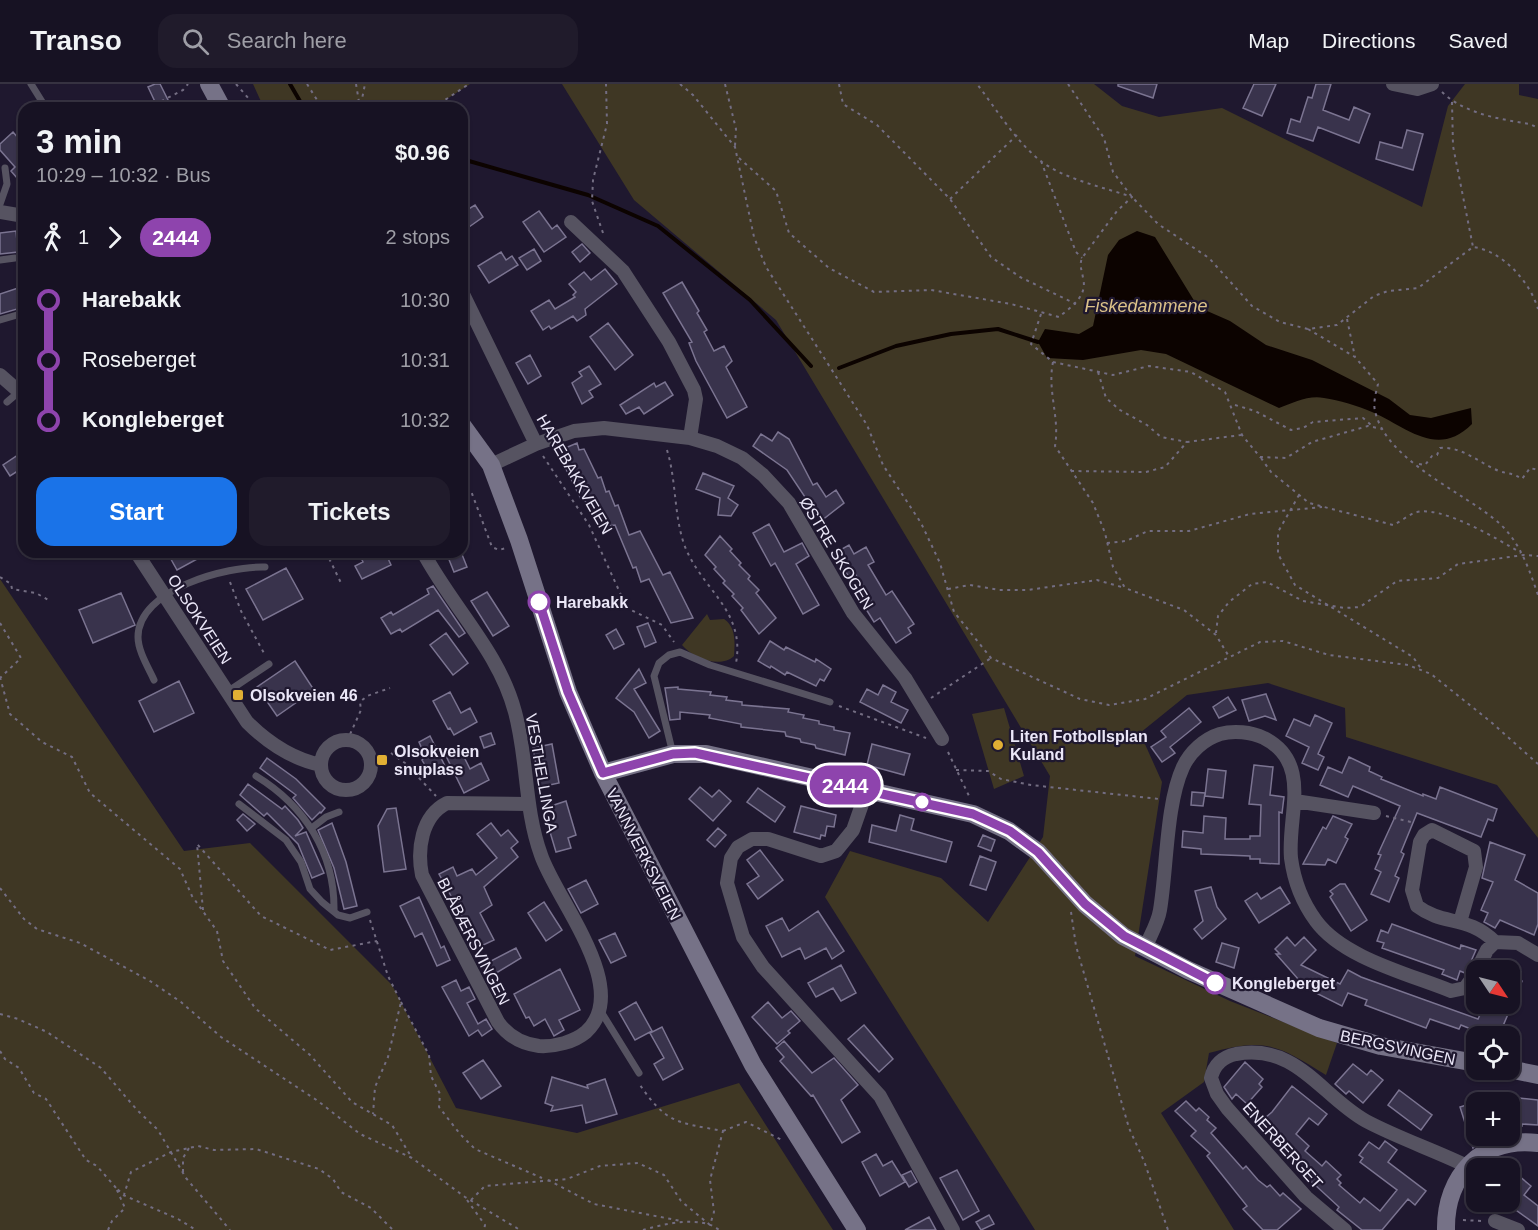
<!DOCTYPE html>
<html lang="en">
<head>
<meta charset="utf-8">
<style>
	:root { --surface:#171223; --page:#201b2b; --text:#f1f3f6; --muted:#9e9ea6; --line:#363241; --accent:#1a73e8 }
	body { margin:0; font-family:Helvetica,sans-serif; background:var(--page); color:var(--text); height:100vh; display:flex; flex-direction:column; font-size:22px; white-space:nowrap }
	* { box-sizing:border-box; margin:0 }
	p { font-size:20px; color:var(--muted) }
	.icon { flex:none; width:33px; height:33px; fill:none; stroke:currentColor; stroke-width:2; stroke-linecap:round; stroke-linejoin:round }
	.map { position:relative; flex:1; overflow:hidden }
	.details { position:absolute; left:18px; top:18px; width:450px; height:456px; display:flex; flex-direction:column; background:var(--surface); border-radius:18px; box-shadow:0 2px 4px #0004,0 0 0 2px var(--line) }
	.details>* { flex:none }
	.badge { padding:0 12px; border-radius:20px; font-size:21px; line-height:39px }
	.needle { width:39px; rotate:125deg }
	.controls { position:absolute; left:1466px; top:876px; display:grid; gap:12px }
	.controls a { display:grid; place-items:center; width:54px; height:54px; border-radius:12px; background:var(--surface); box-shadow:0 2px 4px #0004,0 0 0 2px var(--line); font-size:30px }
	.map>.badge { position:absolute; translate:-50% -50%; box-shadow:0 0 0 3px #fff }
	.legs { display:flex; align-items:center; gap:9px; height:66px; padding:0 18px; font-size:20px }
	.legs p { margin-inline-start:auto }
	.overview { display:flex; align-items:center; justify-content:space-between; height:102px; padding:0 18px }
	h1 { font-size:33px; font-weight:700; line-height:45px }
	.primary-button { display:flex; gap:12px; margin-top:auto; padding:12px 18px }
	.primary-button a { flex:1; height:69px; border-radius:18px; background:var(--accent); color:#fff; font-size:24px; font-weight:700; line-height:69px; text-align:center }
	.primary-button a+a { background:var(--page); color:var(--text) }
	ul { padding:0 18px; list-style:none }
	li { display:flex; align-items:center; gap:21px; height:60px; font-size:22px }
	li i { display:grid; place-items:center; width:9px; height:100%; margin:0 8px; background:currentColor }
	li i::after { content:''; width:15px; height:15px; margin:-8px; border:4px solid; border-radius:50%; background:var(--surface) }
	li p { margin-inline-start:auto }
	li:first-child i { background:linear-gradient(#0000 50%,currentColor 0) }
	li:last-child i { background:linear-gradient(currentColor 50%,#0000 0) }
	header { display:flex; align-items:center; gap:36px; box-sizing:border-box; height:84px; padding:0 30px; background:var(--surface); border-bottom:2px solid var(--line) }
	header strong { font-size:28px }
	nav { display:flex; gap:33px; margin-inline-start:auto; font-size:21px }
	.search { width:420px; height:54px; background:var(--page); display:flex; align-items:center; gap:15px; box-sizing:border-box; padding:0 21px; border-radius:18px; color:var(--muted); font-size:22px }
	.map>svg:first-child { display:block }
	.green { fill:#3f3724 }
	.water { fill:#0c0300 }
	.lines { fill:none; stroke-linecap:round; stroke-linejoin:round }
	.stream { stroke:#0c0300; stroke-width:4 }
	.building { fill:#39334c; stroke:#7b7491; stroke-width:1.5 }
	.path { stroke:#736d82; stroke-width:2; stroke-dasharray:3 4.5; stroke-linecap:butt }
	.lane { stroke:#565361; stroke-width:7 }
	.street { stroke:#565361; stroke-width:14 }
	.secondary { stroke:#767287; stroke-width:18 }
	.line-1-casing { stroke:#fff; stroke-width:14 }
	.line-1 { stroke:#8e44ad; stroke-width:9 }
	.stop-1-dot { fill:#fff; stroke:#8e44ad; stroke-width:3 }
	.poi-dot { fill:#e1af34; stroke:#1f182f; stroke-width:2 }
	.labels { text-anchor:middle; stroke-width:4.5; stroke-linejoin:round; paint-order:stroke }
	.street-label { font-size:16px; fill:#ebe7f8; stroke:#1f182f }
	.stop-label { font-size:16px; font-weight:bold; fill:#ebe7f8; stroke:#1f182f; text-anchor:start }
	.poi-label { font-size:16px; font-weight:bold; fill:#ebe7f8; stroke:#1f182f; text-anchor:start }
	.water-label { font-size:18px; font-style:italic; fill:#dcc289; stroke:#1f182f }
</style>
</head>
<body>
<header>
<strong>Transo</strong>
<div class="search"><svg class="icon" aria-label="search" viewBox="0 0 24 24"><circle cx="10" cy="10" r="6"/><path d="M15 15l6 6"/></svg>Search here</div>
<nav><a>Map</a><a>Directions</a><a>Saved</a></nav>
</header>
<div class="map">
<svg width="1538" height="1146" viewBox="0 0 1538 1146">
	<rect width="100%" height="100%" fill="#1f182f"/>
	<path class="green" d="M253 0H470L433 24H264Z
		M562 0H1094L1122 22 1159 33 1222 24 1422 123 1448 22 1465 0H1519V11L1538 15V754L1497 701 1346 653 1345 624 1268 599 1187 611 1140 649 1162 698 1135 872 1230 917 1337 959 1326 991C1278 961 1265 953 1209 969L1204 998 1161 1029 1234 1146H1035L825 813 850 767 941 794 988 838 1043 753 1050 692 776 236 634 116Z
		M0 495 184 767 250 759 392 901 456 1024 577 1049 739 999 833 1146H0Z
		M707 530 710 536 724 535C736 543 735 558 734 572 720 585 693 574 682 561Z
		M1004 624 1024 692 994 705 972 630Z"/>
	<path class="water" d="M1137 147 1155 153 1198 223 1230 237 1266 261 1312 276 1389 315 1410 331 1431 334 1471 324 1472 340C1437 375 1407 343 1372 328 1358 322 1339 316 1324 314 1308 311 1293 319 1279 324L1166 270 1141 266 1083 276 1047 274 1038 258 1045 245 1079 250 1093 242 1108 171 1119 156Z"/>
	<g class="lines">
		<path class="stream" d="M290 0 304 24
			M462 75 588 111 658 142 750 216 811 282
			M839 284 896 262 951 250 998 245 1038 258"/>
	</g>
	<path class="building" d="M155 0H160L172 24H158L148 3Z
		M1118 0H1157L1153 14 1118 2Z
		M1254 0H1276L1262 32 1243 24Z
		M1316 0H1331L1323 26 1349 36 1354 23 1370 30 1359 59 1318 43 1313 57 1287 49 1291 35 1300 38 1308 13 1312 14Z
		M1407 46 1423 50 1413 86 1376 75 1380 58 1402 64Z
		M13 48 24 61V102L11 87 15 83 0 66V60Z
		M475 121 483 133 469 143 462 129Z
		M539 127 552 145 557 141 566 153 544 168 523 138Z
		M16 147 18 168 0 170V149Z
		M582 160 590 169 580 178 572 168Z
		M534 165 541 177 527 186 519 174Z
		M501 168 506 176 512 172 518 181 489 199 478 182Z
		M605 185 617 200 585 225 586 231 577 237 573 232 551 245 549 242 543 246 531 227 549 216 555 225 575 213 573 211 576 208 569 200 584 188 591 196Z
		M682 198 699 227 697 229 707 246 704 248 714 267 724 262 732 277 726 283 747 323 727 334 696 277 689 259 692 258 663 209Z
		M24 202V223L0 230V210Z
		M608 239 633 271 615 286 590 253Z
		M530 271 541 292 528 300 516 279Z
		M589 282 601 300 589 307 593 313 582 320 572 299 582 292 579 288Z
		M665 298 673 311 644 330 639 323 626 330 620 321 654 299 656 303Z
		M778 348 789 355 813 401 817 399 826 413 836 406 844 419 821 437 787 386 753 362 761 350 772 357Z
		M577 359 579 366 584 365 598 394 601 393 606 408 609 407 615 422 618 421 629 451 640 447 663 491 670 488 693 534 671 539 649 495 641 498 636 483 633 484 615 441 598 443 593 428 590 429 584 414 581 415 560 373 565 371 563 365Z
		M24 367V383L10 392 3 381Z
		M703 389 734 402 728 414 738 421 731 432 718 431 720 414 696 405Z
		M769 440 784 468 802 459 809 472 796 480 819 521 803 530 775 479 771 482 753 449Z
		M720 452 732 465 730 467 741 479 739 481 750 492 748 495 759 506 756 509 776 534 759 550 741 526 743 524 732 512 734 510 723 499 725 497 714 485 716 483 705 471Z
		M849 461 854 470 866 463 874 478 868 481 886 511 892 507 914 540 908 544 911 549 896 559 880 534 874 538 866 525 872 519 856 491 850 495 835 469Z
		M167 468H210L177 486Z
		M358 468H385L391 481 362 495 355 482 363 478Z
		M446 468H461L467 483 454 488Z
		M286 484 303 515 263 536 246 505Z
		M433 502 465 549 459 553 438 526 402 548 400 545 391 550 381 534 391 528 393 531 429 510 427 505Z
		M487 508 509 542 493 552 471 517Z
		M121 509 135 541 93 559 79 526Z
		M648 539 656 558 645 563 637 543Z
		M616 545 624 560 614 565 606 551Z
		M446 549 468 579 453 591 430 561Z
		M770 557 784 566 786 563 815 578 816 575 831 585 824 597 820 595 816 602 787 588 785 591 771 582 770 584 758 577Z
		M295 577 314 606 277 632 257 603Z
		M639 585 646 599 634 605 660 647 649 654 634 628 616 614Z
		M179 597 194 629 154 648 139 617Z
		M883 601 896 608 891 618 908 626 901 639 860 618 867 605 878 611Z
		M678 603V605L711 608 710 611 727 613 726 616 742 618V621L789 625 788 628 804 631 803 634 819 637V640L834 643V646L850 649 845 671 816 664 815 661 801 658 800 655 786 652 785 648 741 643V640L709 634 710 631 680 628V635L670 636 665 604Z
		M450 608 461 629 470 624 477 638 454 651 450 644 448 645 433 617Z
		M1266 610 1276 636 1265 632 1249 637 1242 616Z
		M1228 613 1236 626 1219 634 1213 623Z
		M1189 624 1201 638 1170 663 1175 669 1162 678 1151 663 1166 653 1161 647Z
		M1315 631 1332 639 1318 670 1324 673 1318 686 1302 679 1309 663 1286 652 1294 635 1310 642Z
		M491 649 495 660 484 664 480 653Z
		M430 652 445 682 430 690 422 676 425 672 419 658Z
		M552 660 559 699 540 703 533 664Z
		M872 660 910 670 904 691 867 681Z
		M460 665 470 685 481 679 489 696 464 709 446 672Z
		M1349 673 1370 683 1369 687 1382 693 1381 695 1423 712V710L1436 715 1440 703 1497 725 1493 737 1488 735 1481 753 1417 729 1401 768 1404 770 1395 792 1399 794 1389 818 1371 810 1381 788 1375 785 1381 771 1378 770 1400 722 1353 702 1348 713 1320 701 1328 683 1342 689Z
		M267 674 296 695 325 724 321 729 320 728 312 736 293 714 296 711 260 684Z
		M1254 681 1273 683 1270 711 1284 713 1282 729 1279 728V780L1260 779V775H1250V772L1201 770V765L1182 763 1183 747 1203 749 1204 732 1226 734 1225 755H1250V752H1260L1261 721 1249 720Z
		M1208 685 1226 687 1223 714 1205 712Z
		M248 700 282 725 285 722 298 736 303 744 295 752 306 748 324 789 312 794 298 760 267 729 264 732 240 711Z
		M700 703 712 713 719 706 731 717 713 737 689 715Z
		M758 704 785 723 775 738 747 718Z
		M1192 708 1205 709 1203 722 1191 721Z
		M566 717 576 751 568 754 571 764 556 768 544 728 549 726 548 723Z
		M801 722 836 731 834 743 827 742 825 752 821 751 820 755 794 748Z
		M396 724 406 785 384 788 378 742 387 725Z
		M243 730 255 740 247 747 237 736Z
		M900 731 914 735 911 746 952 758 946 778 869 758 872 741 896 747Z
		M1333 732 1352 740 1345 753 1348 755 1336 779 1328 775 1325 781 1303 780 1323 743 1326 745Z
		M332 739 346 778 357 822 344 825 334 784 318 746Z
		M491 739 501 752 508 746 518 758 511 764 518 773 484 803 492 821 480 829 494 856 479 863 439 790 453 783 457 792 472 785 476 791 497 774 477 750Z
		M718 744 726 751 715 763 707 756Z
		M983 751 995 756 991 767 978 762Z
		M1490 758 1525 771 1515 796 1538 809V840L1534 851 1500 836 1495 844 1484 838 1488 829 1481 826 1493 798 1482 794Z
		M760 766 783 796 758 815 747 800 759 792 747 776Z
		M980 772 996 778 986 806 970 801Z
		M586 796 598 820 581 829 568 805Z
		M1340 800H1345L1367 836 1351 847 1330 813 1333 810 1330 807Z
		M1211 803 1217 823 1226 835 1202 855 1194 845 1203 837 1195 807Z
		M1280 803 1290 819 1259 839 1245 817 1257 809 1261 815Z
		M419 813 441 864 444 862 450 876 437 882 422 849 415 853 400 822Z
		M544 818 562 846 546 857 528 829Z
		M818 827 844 867 832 875 826 864 805 875 800 864 782 873 766 842 782 834 789 847Z
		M1392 840 1460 865 1461 861 1476 866 1468 884 1465 889 1460 887 1457 896 1442 890 1444 886 1382 864 1384 859 1377 857 1381 846 1388 849Z
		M615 849 626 872 611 879 599 856Z
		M1287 853 1295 862 1304 853 1316 866 1301 881 1340 900 1348 886 1361 893 1478 935 1485 920H1509V883L1521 888 1518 895 1522 897 1503 942 1505 943 1501 952H1488L1461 941 1459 945 1430 935 1426 944 1365 921 1367 916 1348 909 1342 922 1306 904 1276 870H1280L1275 865Z
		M1222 859 1239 864 1234 884 1216 878Z
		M516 864 521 874 493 891 487 879Z
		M841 881 856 909 841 917 833 904 816 913 808 899Z
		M560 885 580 926 559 936 564 946 554 952 545 935 534 942 529 933 526 934 514 910Z
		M456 896 461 907 469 903 475 915 467 919 478 940 486 935 492 945 482 952 478 946 469 952 442 903Z
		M636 918 652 947 635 956 619 928Z
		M768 918 782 934 791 927 800 937 788 947 790 949 777 960 752 933Z
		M864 941 893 975 879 988 848 955Z
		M662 943 683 985 663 996 654 980 664 974 650 949Z
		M784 957 812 989 834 974 858 1001 841 1016 860 1048 842 1059 813 1011 811 1012 780 977 784 973 776 964Z
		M483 976 501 1002 481 1015 463 989Z
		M1245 978 1263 995 1259 1000 1262 1003 1247 1020 1236 1010 1232 1015 1224 1003Z
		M1353 980 1367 991 1371 986 1383 996 1363 1019 1349 1007 1346 1010 1335 1000Z
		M552 993 588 1004 587 1001 605 995 617 1030 586 1039 582 1021 551 1027 553 1022 545 1019Z
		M1292 1002 1327 1030 1318 1041 1309 1034 1296 1050 1309 1062 1305 1067 1322 1082 1326 1077 1341 1091 1337 1095 1341 1099 1339 1101 1360 1119 1364 1114 1380 1127 1397 1106 1360 1078 1363 1074 1359 1071 1369 1058 1379 1065 1385 1057 1397 1066 1388 1078 1426 1107 1415 1121 1408 1115 1382 1146H1362L1337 1126 1339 1123 1301 1088 1305 1083 1259 1039 1272 1028Z
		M1399 1006 1432 1031 1421 1046 1388 1021Z
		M1509 1013 1538 1016V1041L1522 1040V1042L1509 1044Z
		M1186 1017 1196 1027 1199 1024 1209 1033 1207 1036 1216 1044 1211 1049 1243 1085 1246 1082 1258 1096 1267 1103 1270 1101 1280 1112 1283 1109 1301 1125 1277 1146H1263L1243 1125 1247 1122 1207 1072 1210 1069 1191 1052 1196 1047 1175 1027Z
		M1476 1018V1061L1473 1064 1460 1023Z
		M876 1070 883 1082 892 1077 905 1098 880 1112 862 1078Z
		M957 1086 979 1127 963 1136 940 1094Z
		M911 1087 917 1098 909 1103 902 1091Z
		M1513 1087 1531 1102 1524 1111 1538 1122V1142L1509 1121V1093Z
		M989 1131 994 1140 981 1146 976 1138Z
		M929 1133 936 1146H905Z"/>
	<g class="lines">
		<path class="path" d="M236 0 257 24
			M307 0 319 19 329 24
			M356 0 360 24
			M680 0 693 11 735 63 754 153 766 183 867 341 883 381 921 439 940 479 954 528 991 574 1080 615 1109 621 1145 615 1260 558 1283 557 1329 571 1408 581 1431 590 1491 638 1538 680
			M725 0 736 45 735 62
			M839 0 843 20 877 41 950 115 991 173 1020 193 1076 220
			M1068 0 1104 54 1113 88 1132 113 1158 140 1209 174 1252 222 1280 238 1308 245 1337 241 1374 212 1388 207 1418 204 1473 163C1503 167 1530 198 1538 225
			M1442 8C1465 30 1499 35 1530 40L1538 44
			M1452 18 1453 62 1473 163
			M361 20 365 0
			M148 24 183 6 188 0
			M433 24 469 0
			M739 74 776 107 789 149 829 184 874 208 931 206 1011 220 1059 233C1071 223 1088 212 1083 194 1082 186 1079 182 1082 174L1117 127 1132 113C1103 103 1067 96 1042 78 1016 58 997 26 977 0
			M1041 77 1076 168 1082 174
			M950 115 1017 51
			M603 149 592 117 593 96 607 40 606 0
			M1041 230 1031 260 1053 278 1113 291 1149 282 1191 288 1225 308 1242 351 1260 373 1286 374 1312 358 1368 342 1382 345
			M1347 235 1355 273
			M1308 245 1355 273 1378 300C1376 308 1373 319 1375 327 1386 377 1464 408 1499 439 1520 458 1529 485 1538 511
			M1053 278C1047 307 1060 333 1055 362L1093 419 1105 449 1113 483 1125 504 1184 526 1216 551 1228 571
			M1098 288 1106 314 1120 326 1147 341 1161 353 1187 358
			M1235 321 1255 327 1291 346 1303 344 1313 338 1363 334 1371 341
			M667 366C676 395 674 428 683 457 698 504 746 524 736 579
			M543 372 589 441 627 524 662 541 674 558
			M1261 374 1271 388 1309 419 1393 441C1400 438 1407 432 1414 429 1439 419 1499 456 1521 469
			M1419 380 1425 381 1432 372 1437 371 1440 364C1462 362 1479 379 1499 387 1508 390 1513 389 1522 395L1530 384 1538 386
			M1071 387 1146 388 1165 383 1187 358 1241 351
			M462 398 471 407 492 463 499 466 506 464
			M1299 411 1278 448V470L1295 501 1413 573 1422 586
			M1107 459 1126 457 1148 447H1189L1250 430 1322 423
			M326 468 342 501
			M0 493 11 500 12 505 36 509 50 517
			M230 498 241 527 265 571
			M948 505 970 501 999 506H1028L1097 496 1125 504
			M0 539 21 574 0 594
			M1216 549 1218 532 1229 518 1252 500 1267 498 1303 517 1345 524 1360 523 1397 497 1438 494 1458 480 1524 471 1538 472
			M0 593 10 630 42 658 72 673 90 709 180 785 192 812 217 847 223 877 255 924 310 971 352 1018 392 1041 412 1074
			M931 614 991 574
			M839 622 926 654
			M347 657 361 626 360 618 367 612 390 604
			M948 668 970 714
			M391 669 405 679 436 712
			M956 686 988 687 1001 695 1031 701 1159 715
			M1386 732 1415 739
			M0 804 24 835 37 845 80 859 150 897 181 918 221 953 318 1017 360 1050 412 1074 465 1113 520 1146
			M203 826 197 760 261 832 330 866 377 857
			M1071 828 1076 862 1129 1044 1144 1077 1168 1146
			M370 836 388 892 401 918 388 973 375 1003 373 1030
			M401 918 429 971 431 992 440 1010 439 1023 460 1050 475 1065 542 1094
			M0 930 18 935 47 948 101 984 137 1026 158 1046 186 1094 230 1146
			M0 967 5 975 19 984 34 1009 46 1015 86 1076 97 1082 117 1105
			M723 1047 746 1038 782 1056
			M183 1088V1074L189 1064
			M548 1096 594 1120 681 1137
			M123 1111 178 1135 196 1146
			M467 1116 485 1141 484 1146
			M471 1116 485 1102 567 1095 600 1082 638 1079 664 1091 681 1117 710 1141 714 1128 710 1096 723 1047C676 1038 666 1040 638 998
			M1463 1136 1482 1137
			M108 1146 112 1137 125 1124 116 1104 124 1111 131 1088 171 1068 198 1062 214 1066 256 1065 319 1085 333 1095 341 1108 371 1124 393 1146
			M643 1146C663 1140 702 1131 719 1146"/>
		<path class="lane" d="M31 0 46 24
			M0 120 7 100 5 84
			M0 176 15 174
			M0 236 24 229
			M7 318 20 307
			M154 596C148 583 138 567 138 553 138 505 227 482 265 483
			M227 608 269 580
			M673 670 654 592 659 579 669 571 680 568 710 581 830 618
			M256 692C305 722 335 769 334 827
			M239 720 286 756 301 778 310 805 322 818 338 831 350 834 367 828
			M313 743 326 733 339 728
			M600 926 639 989"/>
		<path class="street" d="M1393 0 1417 5 1432 0
			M0 128 24 132
			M571 138 623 187 669 258 694 306 696 315 690 354
			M462 208 536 360
			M0 291 24 312
			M491 381 536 360 574 347 604 344 690 354 717 362 742 374 763 391 789 419 853 529 905 594 942 655
			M136 468 247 638C268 659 292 675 321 681
			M423 468C452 523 499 567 515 628 528 676 524 724 541 771 556 816 633 905 586 948 574 958 555 963 539 962 522 960 508 952 498 938L422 791C417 766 421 732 447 719L527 720
			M321 681a25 25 0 1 1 50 0a25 25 0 1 1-50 0Z
			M867 706 853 746 836 767 821 772 768 755H752L738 763 731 774 727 799 743 853 763 883 880 1012 953 1146
			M1295 717 1374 729
			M1460 838 1476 783 1474 767 1432 746 1424 751 1420 758 1412 806 1417 822C1443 842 1468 831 1495 858
			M1145 864C1150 852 1158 839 1160 826 1167 784 1166 720 1183 683 1190 668 1204 655 1220 650 1234 646 1251 648 1264 654 1313 679 1287 732 1291 774 1294 797 1302 818 1316 837 1343 874 1409 890 1451 907L1465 904 1476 889
			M1477 886 1487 866 1495 858 1518 859 1538 871
			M1495 1137 1518 1146
			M1345 1146 1306 1113 1227 1024 1217 1010 1211 994C1214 981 1222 973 1236 970 1297 959 1321 1012 1366 1037 1398 1054 1434 1066 1467 1082"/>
		<path class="secondary" d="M209 0 222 24
			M462 341 491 381 519 456 568 608 603 689 753 981 857 1146
			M603 689 673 670H706L973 730 1009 747 1038 768 1085 820 1123 852 1188 886 1319 944 1381 962 1476 979
			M1509 985 1538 991
			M1446 1146C1445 1092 1482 1052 1538 1059"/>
	</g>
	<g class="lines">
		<g class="line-1-casing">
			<path id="line-1" d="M539 518 568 608 603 689 673 670 695 669 973 730 1010 747 1038 768 1085 820 1124 852 1215 899"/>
		</g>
		<use href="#line-1" class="line-1"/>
	</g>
	<g class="stop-1-dot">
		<circle cx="539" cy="518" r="10"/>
		<circle cx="922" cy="718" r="8"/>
		<circle cx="1215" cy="899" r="10"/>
	</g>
	<g class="poi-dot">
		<rect x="232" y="605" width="12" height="12" rx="3"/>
		<circle cx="998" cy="661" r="6"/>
		<rect x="376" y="670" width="12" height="12" rx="3"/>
	</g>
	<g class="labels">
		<g class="street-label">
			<text transform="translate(575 390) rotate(60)" y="6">HAREBAKKVEIEN</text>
			<text transform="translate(837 469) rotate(59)" y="6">ØSTRE SKOGEN</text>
			<text transform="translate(200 535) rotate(57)" y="6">OLSOKVEIEN</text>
			<text transform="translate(542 689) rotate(80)" y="6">VESTHELLINGA</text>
			<text transform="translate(644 770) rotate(63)" y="6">VANNVERKSVEIEN</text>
			<text transform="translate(474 857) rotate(63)" y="6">BLÅBÆRSVINGEN</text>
			<text transform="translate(1398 963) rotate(12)" y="6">BERGSVINGEN</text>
			<text transform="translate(1283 1061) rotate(48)" y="6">ENERBERGET</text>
		</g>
		<g class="stop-label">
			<text x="556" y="524">Harebakk</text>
			<text x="1232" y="905">Kongleberget</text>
		</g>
		<g class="poi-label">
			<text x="250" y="617">Olsokveien 46</text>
			<text x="1010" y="658">Liten Fotbollsplan<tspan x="1010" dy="18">Kuland</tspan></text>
			<text x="394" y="673">Olsokveien<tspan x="394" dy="18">snuplass</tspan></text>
		</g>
		<g class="water-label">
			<text x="1146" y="228">Fiskedammene</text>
		</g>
	</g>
</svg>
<div class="controls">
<a><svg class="needle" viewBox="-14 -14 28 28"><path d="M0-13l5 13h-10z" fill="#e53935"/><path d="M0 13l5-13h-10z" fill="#9e9ea6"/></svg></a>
<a><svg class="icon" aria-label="locate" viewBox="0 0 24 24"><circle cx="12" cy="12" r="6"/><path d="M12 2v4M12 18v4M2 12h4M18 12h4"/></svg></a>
<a>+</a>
<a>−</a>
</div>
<b class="badge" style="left:845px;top:701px;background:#8e44ad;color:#fff">2444</b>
<section class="details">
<div class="overview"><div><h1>3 min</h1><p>10:29 – 10:32 · Bus</p></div><b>$0.96</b></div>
<div class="legs"><svg class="icon" aria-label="walk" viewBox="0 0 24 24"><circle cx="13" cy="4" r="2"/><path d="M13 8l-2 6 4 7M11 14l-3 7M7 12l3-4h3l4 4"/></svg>1<svg class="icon" aria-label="forward" viewBox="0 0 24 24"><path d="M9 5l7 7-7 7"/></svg><b class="badge" style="background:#8e44ad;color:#fff">2444</b><p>2 stops</p></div>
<ul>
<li><i style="color:#8e44ad"></i><b>Harebakk</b><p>10:30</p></li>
<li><i style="color:#8e44ad"></i><span>Roseberget</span><p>10:31</p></li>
<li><i style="color:#8e44ad"></i><b>Kongleberget</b><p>10:32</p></li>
</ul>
<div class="primary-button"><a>Start</a><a>Tickets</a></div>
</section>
</div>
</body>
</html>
